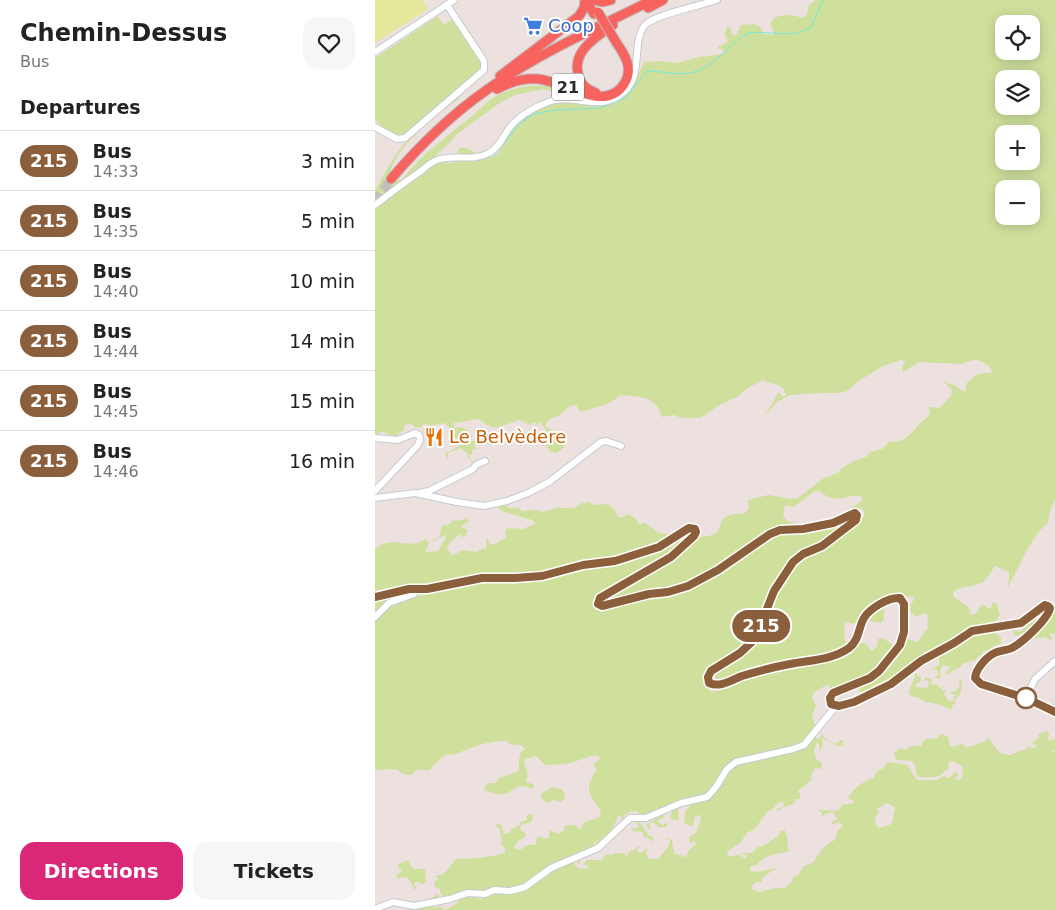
<!DOCTYPE html>
<html lang="en">
<head>
<meta charset="utf-8">
<style>
	:root { --surface:#fff; --page:#f6f6f6; --text:#222; --muted:#767676; --line:#e0e0e0; --accent:#db2777 }
	body { margin:0; font-family:"DejaVu Sans",sans-serif; background:var(--page); color:var(--text); height:100vh; display:flex; flex-direction:column; font-size:19px; white-space:nowrap }
	* { box-sizing:border-box; margin:0 }
	p { font-size:16px; color:var(--muted) }
	.icon { flex:none; width:28px; height:28px; fill:none; stroke:currentColor; stroke-width:2; stroke-linecap:round; stroke-linejoin:round }
	.map { position:relative; flex:1; overflow:hidden }
	.drawer { display:flex; flex-direction:column; background:var(--surface); width:375px }
	.drawer>* { flex:none }
	.badge { padding:0 10px; border-radius:16px; font-size:18px; line-height:32px }
	.buttons { position:absolute; left:620px; top:15px; display:grid; gap:10px }
	.buttons a { display:grid; place-items:center; width:45px; height:45px; border-radius:10px; background:var(--surface); box-shadow:0 2px 12px #0003; font-size:25px }
	.map>.badge { position:absolute; translate:-50% -50%; box-shadow:0 0 0 2px #fff }
	h2 { padding:0 20px; font-size:19px; line-height:45px }
	.round { display:grid; place-items:center; flex:none; width:52px; height:52px; border-radius:15px; background:var(--page) }
	.summary { display:flex; align-items:center; justify-content:space-between; height:85px; padding:0 20px }
	h1 { font-size:24px; font-weight:700; line-height:38px }
	.cta { display:flex; gap:10px; margin-top:auto; padding:10px 20px }
	.cta a { flex:1; height:58px; border-radius:15px; background:var(--accent); color:#fff; font-size:20px; font-weight:700; line-height:58px; text-align:center }
	.cta a+a { background:var(--page); color:var(--text) }
	ul { padding:0; list-style:none }
	li { display:flex; align-items:center; gap:15px; height:60px; padding:0 20px; border-top:1px solid var(--line) }
	li div { flex:1 }
	li b { display:block; font-size:19px }
	li em { font-style:normal }
	li .badge { min-width:55px; font-weight:700; text-align:center }
	main { display:flex; flex:1; min-height:0 }
	.map>svg:first-child { display:block }
	.green { fill:#cfe09d; fill-rule:evenodd }
	.pitch { fill:#e5e79a }
	.lines { fill:none; stroke-linecap:round; stroke-linejoin:round }
	.stream { stroke:#76e9da; stroke-width:1 }
	.highway-tunnel { stroke:#c5bdba; stroke-width:9; stroke-dasharray:9 4.5; stroke-linecap:butt }
	.minor-casing { stroke:#c3cbd1; stroke-width:8 }
	.highway-casing { stroke:#bfbfbf; stroke-width:11 }
	.minor { stroke:#fff; stroke-width:6 }
	.highway { stroke:#f7645f; stroke-width:9 }
	.highway-bridge-casing { stroke:#bfbfbf; stroke-width:11; stroke-linecap:butt }
	.highway-bridge { stroke:#f7645f; stroke-width:9 }
	.line-casing { stroke:#fff; stroke-width:11 }
	.line { stroke:#8b5e3c; stroke-width:8 }
	.stop-dot { fill:#fff; stroke:#8b5e3c; stroke-width:2.5 }
	.labels { text-anchor:middle; stroke-width:4; stroke-linejoin:round; paint-order:stroke }
	.shield { fill:#fff; stroke:#6b6b6b; stroke-width:1 }
	.shield-label { font-size:16px; font-weight:bold; fill:#2b2b2b }
	.shop-label { font-size:18px; fill:#366cbe; stroke:#fff; text-anchor:start }
	.food-label { font-size:18px; fill:#c56008; stroke:#fff; text-anchor:start }
</style>
</head>
<body>
<main>
<section class="drawer">
<div class="summary"><div><h1>Chemin-Dessus</h1><p>Bus</p></div><a class="round"><svg class="icon" aria-label="heart" viewBox="0 0 24 24"><path d="M12 20l-8-8c-3-5 5-10 8-4 3-6 11-1 8 4z"/></svg></a></div>
<h2>Departures</h2>
<ul>
<li><span class="badge" style="background:#8b5e3c;color:#fff">215</span><div><b>Bus</b><p>14:33</p></div><em>3 min</em></li>
<li><span class="badge" style="background:#8b5e3c;color:#fff">215</span><div><b>Bus</b><p>14:35</p></div><em>5 min</em></li>
<li><span class="badge" style="background:#8b5e3c;color:#fff">215</span><div><b>Bus</b><p>14:40</p></div><em>10 min</em></li>
<li><span class="badge" style="background:#8b5e3c;color:#fff">215</span><div><b>Bus</b><p>14:44</p></div><em>14 min</em></li>
<li><span class="badge" style="background:#8b5e3c;color:#fff">215</span><div><b>Bus</b><p>14:45</p></div><em>15 min</em></li>
<li><span class="badge" style="background:#8b5e3c;color:#fff">215</span><div><b>Bus</b><p>14:46</p></div><em>16 min</em></li>
</ul>
<div class="cta"><a>Directions</a><a>Tickets</a></div>
</section>
<div class="map">
<svg width="680" height="910" viewBox="0 0 680 910">
	<rect width="100%" height="100%" fill="#ece1de"/>
	<path class="green" d="M441 0H680V499L674 514 673 523 665 530 653 548 633 587H632L634 581V572L621 566C615 570 614 578 608 582 598 588 588 585 578 592L579 597 594 608 596 615 600 614 607 604 614 609 616 608 618 602 621 603 625 614 621 621 616 623 623 628 621 633 626 638V644L616 647 615 652 608 651 607 653 610 656 605 655 600 660 587 664 584 668 578 670 574 675 570 673 576 667 568 665 565 670 566 676 563 679 560 677 564 674 562 670 556 669 564 665V659L557 660 548 665V663L560 659 571 649 570 645 552 651 535 663 524 675 489 694 485 693 484 685C474 683 462 684 454 691V686L452 685 439 692 437 697 441 706 437 715C442 729 438 724 433 736L441 734V739L445 738 447 733C449 739 455 744 462 743L465 740H468V745L462 746 447 738 448 744 445 753 444 744 442 743 439 749 441 760 446 762 447 767 445 769 440 768 435 777H438L433 783 423 791 425 794V799H421L420 803 407 808 402 812V809L408 807 409 804 407 802 403 803 399 808 392 812 379 830 373 832 365 843 353 851 352 854 354 856 364 855 371 859 372 856 367 853H377C381 849 382 846 388 846L403 836 406 831 410 830 413 841 412 846 414 848 413 852C401 854 389 855 382 865L376 866 375 871C383 873 395 869 402 868L389 876 386 882H381L377 886V889L385 892 400 888H410L416 883 419 876 423 875 429 866 439 862C443 854 451 843 460 840L462 831 468 826 465 822 456 825 457 822 462 819 458 812 452 813 448 816 446 811 444 812 443 810C450 809 457 812 464 810L467 805 478 803V800L473 799C476 789 489 781 499 778L502 771 507 769 513 762 532 765 542 780H562L568 776 574 778 580 772 584 775 580 778 581 780H584L587 777 588 767 577 761 574 762 573 770C568 771 567 775 563 776 555 778 550 778 542 776L540 766 537 761 521 760 519 753 525 748 531 750 538 745 546 746 550 739 563 738 565 734 573 736 575 746 578 747 587 743 591 748C598 745 610 743 614 738 620 747 623 755 636 755L645 750H650L653 747 661 748V746L657 743 664 738 663 735 672 731 674 733 673 741 680 739V750L678 752 680 753V910H35L36 908 43 909 62 894 65 898 57 903 56 906 60 908 65 906 69 910 81 904 85 899 90 898 92 896 95 898 96 897 95 896H103L102 899H107L106 892C92 889 82 897 68 896L65 893V889L59 886 60 881 64 879 59 876 69 874 82 858C90 861 121 856 130 853V849L126 844 127 840 124 828 119 826 124 823 127 826 128 833 132 834 136 832V829L144 826 145 822 152 820V815L154 814 158 815 156 822 147 825 145 827 146 831 151 834 149 838 144 840 139 846V848C146 851 146 849 151 846 154 844 158 845 161 844L162 838 164 836 170 839 174 838 175 830 184 834 189 830V826L200 825 206 830 208 823 224 817 226 811C220 802 214 797 214 786 215 780 218 779 218 774L222 771 218 764 225 759V757L220 755 192 764 170 765 161 756 150 759 149 764C153 770 154 776 150 782L158 784 159 787 156 789C146 781 139 791 129 794 122 796 116 791 109 790V788L113 783H121L124 778 144 771V760L146 751 150 750C146 742 143 746 137 745 131 744 136 742 130 741 113 740 96 748 80 754 76 755 73 754 69 756 64 759 58 766 55 770H41L37 775 28 774 21 769 0 770V550L2 547C21 535 35 551 50 539L54 542 51 552 63 551 71 537 69 535 60 541 57 540 64 538 67 526 75 524 78 520 84 521 91 518 94 522 87 525 86 527 93 530 90 537H87L85 534C80 537 73 543 72 549L78 555 88 550 101 552 112 547 111 539H113L114 543 119 545 126 540 131 538 130 530 133 528 148 529 159 524 160 523 157 520 129 512 121 506 127 504 135 508H143L148 511 161 510 168 512 181 508H199L207 503 214 502 219 505 233 504 240 510 243 517H248L253 514 260 518 264 524 270 523 285 533 293 534 300 540 307 537C312 539 337 537 341 533 347 528 343 519 355 515 360 513 365 515 370 513L374 508 373 500 393 495 416 499 423 498 449 478 463 473 466 469 477 462 491 457 495 452 507 449 515 441C534 445 540 424 554 416L555 412 553 407 564 408 576 396 577 390 568 381 581 386 589 392 591 390V384C605 370 603 375 618 372L613 365 601 359 585 364 545 362 528 372 527 367 530 362 526 360 506 367 481 383 472 391 465 393H445L415 395 402 402 389 417 404 392 408 397 411 395C410 393 409 390 408 388 403 383 393 384 388 380L371 389 362 397 346 404 325 418H306L299 415 287 417C281 396 266 397 246 395 242 397 240 400 236 402 233 404 207 412 205 412L201 405 195 406 185 415 173 420 170 426 180 433H186V437L190 441 189 447 182 453 176 452 163 436H157L158 432H163L170 437 173 436V433L165 422 163 423V426L159 422 155 425 144 420 121 428 112 425 104 419 79 423V428L86 427 92 430 90 440 92 444 110 434 111 428 112 434 107 437 105 440 99 446 103 449H98L97 454 94 455 98 464 93 457 92 452 88 451 86 448 73 453V459L70 454 86 445 83 439 78 437 76 430 70 423 55 426 49 423 46 427 42 428C36 425 38 420 29 426V431L26 432 21 436 14 435 7 431 0 435V190L21 154 28 145 58 116 84 96V99C60 115 17 149 14 178L17 181 27 180C46 154 73 136 98 115 107 107 115 99 125 94 138 88 153 85 167 86 175 86 184 86 189 92L186 94 168 89 140 95 126 102 82 134 75 142 55 161 79 163C81 159 82 150 85 148 90 145 105 157 111 157 116 158 119 156 123 155L137 128 164 108 172 104 185 102 221 106 242 102 252 93 260 82 269 62 287 61 301 63 325 57 347 54 349 52 347 49H343V47L353 42 350 34 352 27H355L357 34 361 36 366 25 379 24 385 27 389 34 398 35 399 32 395 24 399 18C409 13 418 15 428 18L432 14 434 5ZM629 24H656V51H629ZM629 79H656V106H629ZM629 134H656V161H629ZM629 189H656V216H629ZM440 491H444C463 506 467 494 486 496L488 498 487 501 472 511 476 512 485 508 489 511V516L483 521 469 526 471 521 466 524 463 523 460 524V526C457 526 455 528 452 529 443 532 435 527 427 533L417 530V527L420 526 419 523 414 522 408 517 410 505 419 507ZM522 595 539 597V600L536 603 535 612 541 617 549 613 553 616 552 622 553 628 542 642 533 639 527 646 516 644 508 638 503 639 502 647 498 650H496C492 645 490 641 483 644L478 649C468 643 468 633 470 623L473 622 478 624 483 622 486 618 494 616 495 621 506 623 509 619V609L505 607 502 603 510 598ZM341 664 340 678 344 680 353 679 354 684C348 689 344 693 335 691L333 686 329 685 328 677 333 670ZM315 799C316 805 314 808 310 812L309 823 318 827 320 816 325 815 326 819 321 833 314 837 315 844 319 840 321 844 313 851 311 858 307 855 299 854 297 840 291 837 295 841 293 847 283 859H275L272 857 271 851 274 849 273 848 266 853 263 852 262 849 265 848 263 846 260 850 255 851 252 856 248 853H240L237 855 231 854 227 860H212L208 864 213 866V868L206 869 199 865 201 861 204 864 206 863 203 859 216 855 220 841 222 844 225 843 232 834H234L235 841 239 840 237 831 243 816 246 815 247 822 250 815 256 811H262L264 814 260 820 264 826 260 829 257 827 256 829 258 831 268 832V837L274 838 276 842 279 838 273 835 264 821 278 816 280 820 272 824 273 830 276 829 274 825 276 823H280L283 827H292V823L287 825 283 822 284 819 289 818 288 815H285L298 809 295 817 298 820H304L303 808ZM511 803 520 807 517 824 504 828 501 825 500 817 504 813 502 809Z
		M63 16 69 25 78 19 107 63 104 72 30 134 23 136 7 127 0 119V58Z
		M680 607V633L674 634 678 639 675 640 670 637 653 640 659 626 658 625 651 633 640 636 637 630 639 629 644 632C655 627 657 614 670 612L661 623 662 626 666 627 675 617Z
		M539 672 546 678 545 682 540 685 541 687 552 688 554 683 552 680 549 681 550 678 556 679 557 685 562 684 565 689 569 683 566 691 571 690 569 694 574 701H579L578 698 581 695 574 693 581 691 584 687 585 682 583 679 587 680C586 686 588 695 580 699V703L577 706V710L562 704 551 702 542 697H536L534 692 540 676Z
		M177 787 186 789 189 792 190 798 186 802 178 800 172 803 167 799 166 794Z
		M33 860 38 869H49L50 870 51 882 46 884 43 882H40L39 885 42 888 40 890 33 878 28 877 24 879 21 876 27 871 23 867 24 864Z"/>
	<path class="pitch" d="M0 0H47L53 9 0 43Z"/>
	<g class="lines">
		<path class="stream" d="M119 157 144 124 159 114 181 110 226 108 250 98 272 71C292 71 305 78 325 70 340 64 366 34 374 33 392 30 422 40 437 26L441 15 448 0"/>
		<path class="highway-tunnel" d="M0 201 16 179"/>
		<g class="minor-casing">
			<path id="minor" d="M0 52 79 0
				M0 127 22 139 30 138 109 70V61L72 5
				M0 205C15 193 30 182 46 171 51 167 56 162 62 160 78 154 98 162 114 153 124 148 129 135 135 127 144 116 160 107 173 102 197 93 221 111 244 96 272 78 254 41 271 24 280 15 327 5 342 0
				M0 438 23 440 40 433 44 435 45 439 43 445 0 491
				M44 493 54 491 98 469 101 465 110 461
				M0 498 40 493 82 502 109 506 132 501 153 493 174 482 226 442 231 441 246 446
				M0 597 32 589H52L107 578H140L167 575 208 565 237 561 283 547 314 529H320L319 536 296 557 225 598 223 604 227 606 274 594 299 590 318 584 343 570 395 534 405 531 427 529 458 523 479 513 482 515 481 520 449 544 428 555 418 562 399 591 380 639 365 653 336 671 333 677 334 683 338 685 346 684C362 679 377 673 393 669 418 663 453 663 474 648 485 639 483 628 489 618 495 608 514 597 525 598L529 604V632L525 645 504 671 495 678 458 693 455 698V702L461 706 479 702 510 687 528 675 546 661 579 643 597 631 647 623 660 613 668 605H672L674 607C675 618 648 642 638 647 633 650 628 650 623 652 613 655 601 668 600 678L606 684 653 699 680 712
				M0 617 14 603 39 594 41 589
				M651 698 660 679 680 661
				M0 909 18 902 39 906 75 899 92 893 110 894 119 890 135 891 150 887 176 868 223 848 255 818H271L306 803 332 797 341 787 352 769 361 762 418 749 429 745 461 706"/>
		</g>
		<g class="highway-casing">
			<path id="highway" d="M211 0 219 14
				M219 0 227 2 236 0
				M273 8 288 0
				M125 76 204 16 209 8 210 0
				M122 89C135 82 149 78 163 79 189 81 230 114 249 84 259 69 250 55 241 42
				M221 93C213 90 206 86 204 77 195 52 221 37 238 25
				M16 179C45 145 77 114 113 89 164 53 222 28 277 0"/>
		</g>
		<use href="#minor" class="minor"/>
		<use href="#highway" class="highway"/>
		<g class="highway-bridge-casing">
			<path id="highway-bridge" d="M223 12 241 42"/>
		</g>
		<use href="#highway-bridge" class="highway-bridge"/>
	</g>
	<g class="lines">
		<g class="line-casing">
			<path id="line" d="M0 597 34 589H52L107 578H140L167 576 208 565 240 561 284 547 314 528 320 529 321 532 319 536 296 557 225 598 223 604 227 606 274 594 293 592 313 586 343 570 395 534 405 530 428 529 458 523 480 513 482 515 481 520 447 546 428 554 418 562 399 591 380 639 365 653 336 671 333 677 334 683C345 688 357 680 367 676 383 671 399 667 415 664 435 660 457 660 474 648 485 639 483 628 489 618 495 608 514 597 525 598L529 604V632L525 645 504 671 495 678 458 693 455 698 456 704 464 706 479 702 516 684 546 661 579 643 597 631 646 623 670 605 673 606 675 608C673 619 648 642 637 648 633 650 628 650 622 652 613 655 601 668 600 678L606 684 653 699 680 712"/>
		</g>
		<use href="#line" class="line"/>
	</g>
	<defs>
		<g id="supermarket-bare" transform="scale(1.5)"><path d="M-6-5.5h2.5l.6 2H6L4.5 2H-2.5L-4.4-4H-6ZM-1.5 3.2a1.3 1.3 0 1 0 .1 0ZM3 3.2a1.3 1.3 0 1 0 .1 0Z" fill="#3f7fe0" stroke="#fff" stroke-width="2.5" paint-order="stroke"/></g>
		<g id="restaurant-bare" transform="scale(1.5)"><path d="M-5-6h1v4h1v-4h1v4h1v-4h1v5L-1.5 .5V6h-2V.5L-5-1ZM5-6V6H3V1.5H1.5Q1.5-4 5-6Z" fill="#e8710a" stroke="#fff" stroke-width="2.5" paint-order="stroke"/></g>
	</defs>
	<g fill-rule="evenodd">
		<use href="#supermarket-bare" x="158" y="26"/>
		<use href="#restaurant-bare" x="59" y="437"/>
	</g>
	<circle class="stop-dot" cx="651" cy="698" r="10"/>
	<g class="labels">
		<rect class="shield" x="177" y="73.5" width="32" height="27" rx="4"/>
		<g class="shield-label">
			<text x="193" y="93">21</text>
		</g>
		<g class="shop-label">
			<text x="173" y="32">Coop</text>
		</g>
		<g class="food-label">
			<text x="74" y="443">Le Belvèdere</text>
		</g>
	</g>
</svg>
<div class="buttons">
<a><svg class="icon" aria-label="locate" viewBox="0 0 24 24"><circle cx="12" cy="12" r="6"/><path d="M12 2v4M12 18v4M2 12h4M18 12h4"/></svg></a>
<a><svg class="icon" aria-label="layers" viewBox="0 0 24 24"><path d="M12 4l9 5-9 5-9-5zM3 14l9 5 9-5"/></svg></a>
<a>+</a>
<a>−</a>
</div>
<b class="badge" style="left:386px;top:626px;background:#8b5e3c;color:#fff">215</b>
</div>
</main>
</body>
</html>
